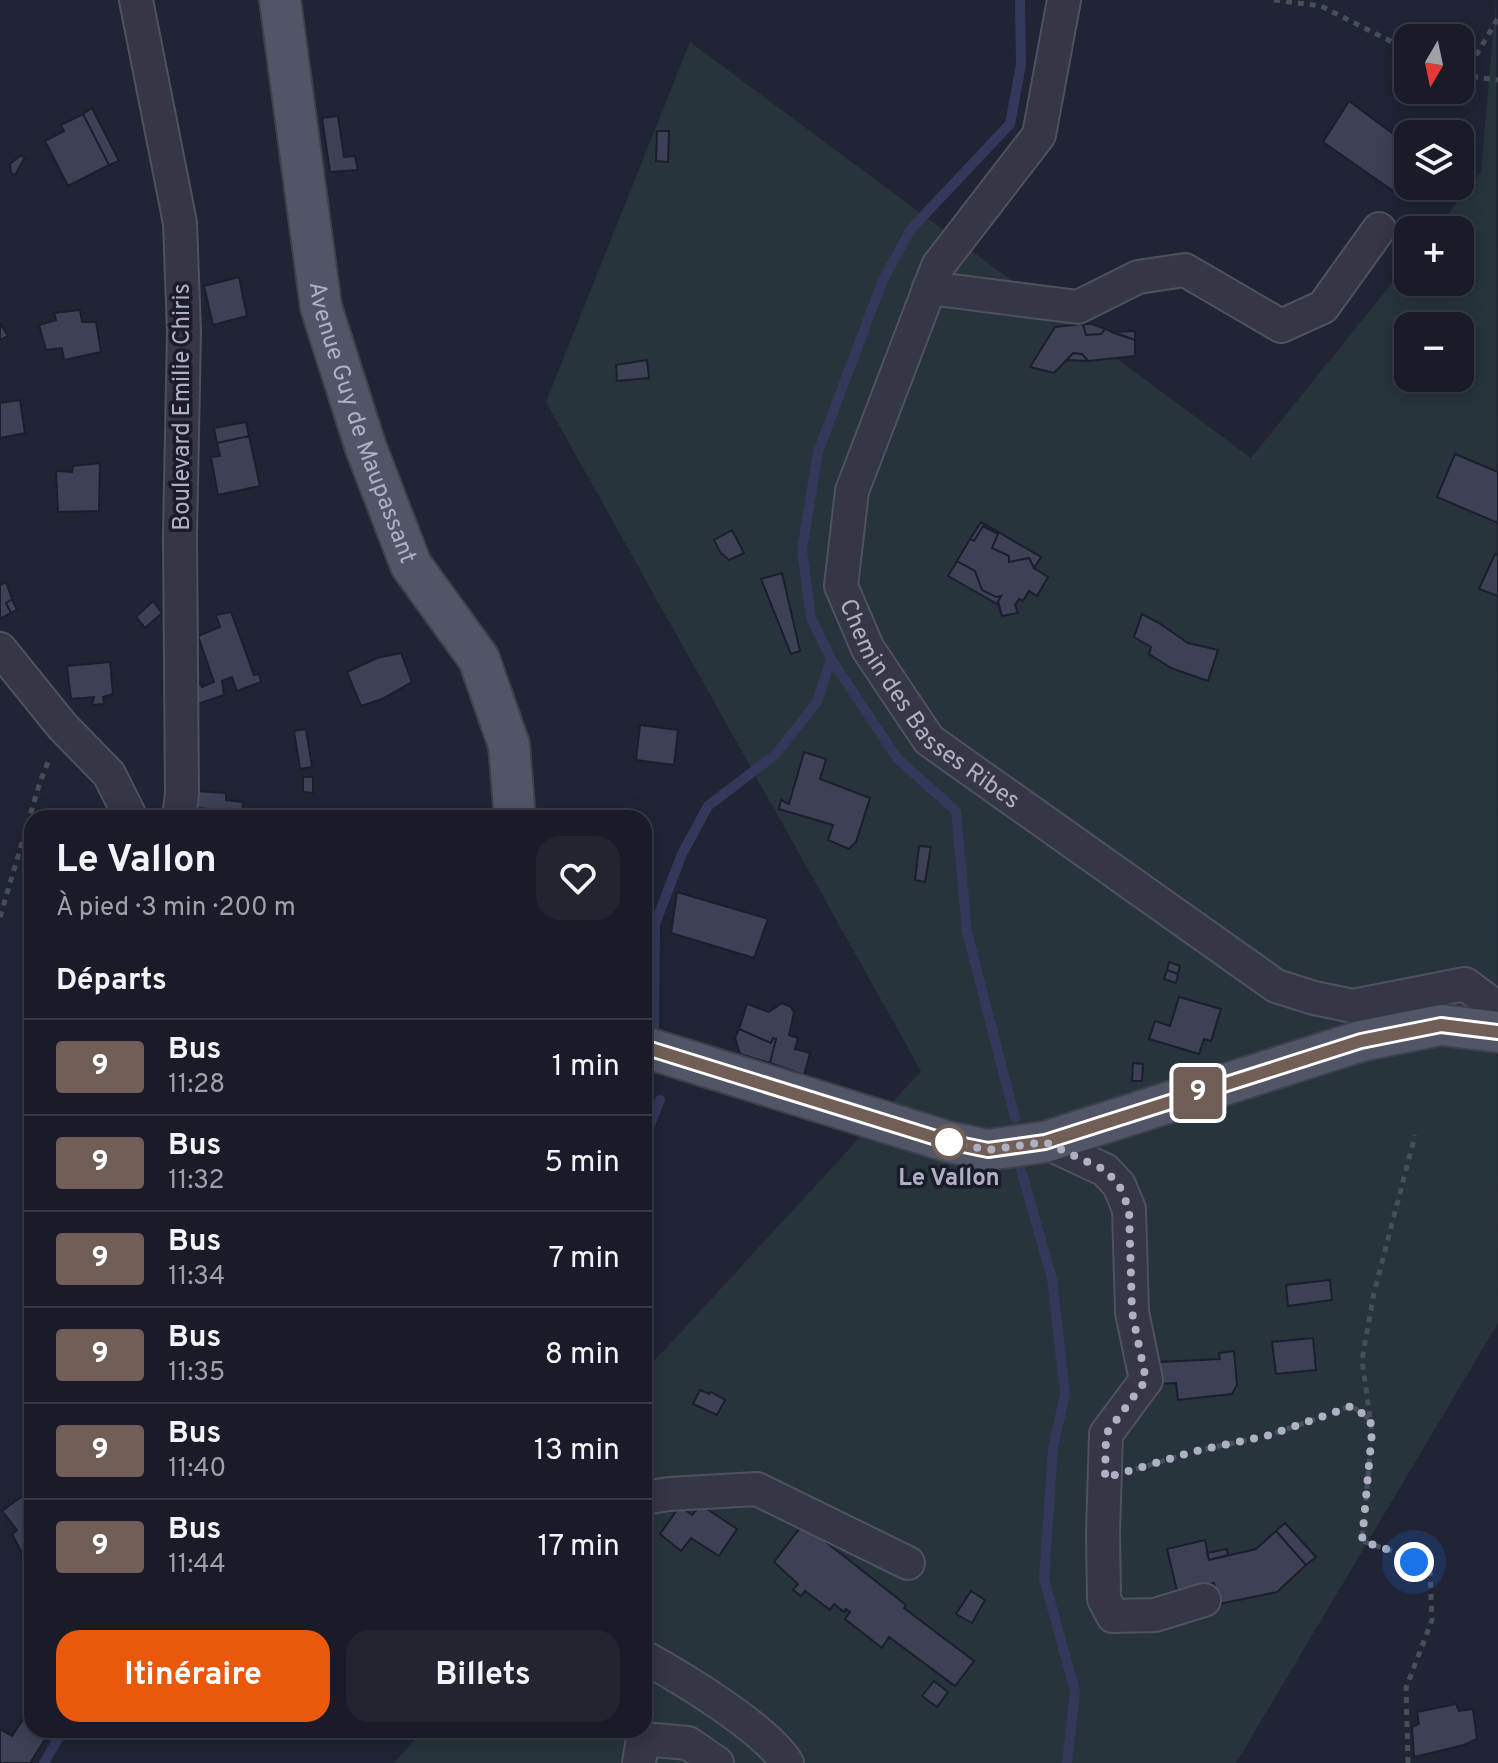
<!DOCTYPE html>
<html lang="fr">
<head>
<meta charset="utf-8">
<style>
	:root { --surface:#191b28; --page:#222430; --text:#f1f3f6; --muted:#9fa1a8; --line:#373945; --accent:#ea580c }
	body { margin:0; font-family:Overpass,sans-serif; background:var(--page); color:var(--text); height:100vh; display:flex; flex-direction:column; font-size:30px; white-space:nowrap }
	* { box-sizing:border-box; margin:0 }
	p { font-size:26px; color:var(--muted) }
	.icon { flex:none; width:44px; height:44px; fill:none; stroke:currentColor; stroke-width:2; stroke-linecap:round; stroke-linejoin:round }
	.map { position:relative; flex:1; overflow:hidden }
	.details { position:absolute; left:24px; top:810px; width:628px; height:928px; display:flex; flex-direction:column; background:var(--surface); border-radius:24px; box-shadow:0 4px 20px #0003,0 0 0 2px var(--line) }
	.details>* { flex:none }
	.badge { padding:0 16px; border-radius:6px; font-size:28px; line-height:52px }
	.needle { width:52px; rotate:189deg }
	.tools { position:absolute; left:1394px; top:24px; display:grid; gap:16px }
	.tools a { display:grid; place-items:center; width:80px; height:80px; border-radius:16px; background:var(--surface); box-shadow:0 4px 20px #0003,0 0 0 2px var(--line); font-size:40px }
	.you { position:absolute; width:40px; height:40px; margin:-20px; border:6px solid #fff; border-radius:50%; background:#1a73e8; box-shadow:0 0 0 12px #1a73e833 }
	.map>.badge { position:absolute; translate:-50% -50%; box-shadow:0 0 0 4px #fff }
	h2 { padding:0 32px; font-size:30px; line-height:72px }
	.round { display:grid; place-items:center; flex:none; width:84px; height:84px; border-radius:24px; background:var(--page) }
	.headline { display:flex; align-items:center; justify-content:space-between; height:136px; padding:0 32px }
	h1 { font-size:38px; font-weight:700; line-height:60px }
	.cta { display:flex; gap:16px; margin-top:auto; padding:16px 32px }
	.cta a { flex:1; height:92px; border-radius:24px; background:var(--accent); color:#fff; font-size:32px; font-weight:700; line-height:92px; text-align:center }
	.cta a+a { background:var(--page); color:var(--text) }
	ul { padding:0; list-style:none }
	li { display:flex; align-items:center; gap:24px; height:96px; padding:0 32px; border-top:2px solid var(--line) }
	li div { flex:1 }
	li b { display:block; font-size:30px }
	li em { font-style:normal }
	li .badge { min-width:88px; font-weight:700; text-align:center }
	.map>svg:first-child { display:block }
	.green { fill:#27343b; fill-rule:evenodd }
	.lines { fill:none; stroke-linecap:round; stroke-linejoin:round }
	.stream { stroke:#34385a; stroke-width:10 }
	.building { fill:#3e4056; stroke:#1c1e2d; stroke-width:2 }
	.minor-casing { stroke:#4f5161; stroke-width:36 }
	.major-casing { stroke:#3e4050; stroke-width:44 }
	.path { stroke:#454f58; stroke-width:5; stroke-dasharray:6 6; stroke-linecap:butt }
	.minor { stroke:#353646; stroke-width:32 }
	.major { stroke:#525566; stroke-width:40 }
	.line-casing { stroke:#fff; stroke-width:18 }
	.line { stroke:#715e57; stroke-width:12 }
	.walk { stroke:#afb0c3; stroke-width:8; stroke-dasharray:0 14.4 }
	.stop-dot { fill:#fff; stroke:#715e57; stroke-width:4 }
	.labels { text-anchor:middle; stroke-width:7; stroke-linejoin:round; paint-order:stroke }
	.street-label { font-size:24px; fill:#afb0c3; stroke:#1a1c2b }
	.stop-label { font-size:24px; font-weight:bold; fill:#afb0c3; stroke:#1a1c2b }
</style>
</head>
<body>
<div class="map">
<svg width="1498" height="1763" viewBox="0 0 1498 1763">
	<rect width="100%" height="100%" fill="#212435"/>
	<path class="green" d="M1496 0 1498 1323 1236 1763H394L423 1730H644V1372L921 1071 546 402 690 42 1251 458 1408 263V282H1460V230H1435L1481 172ZM1408 326H1460V378H1408Z"/>
	<g class="lines">
		<path class="stream" d="M654 1028 655 924 682 854 708 806 776 754 817 702 831 659
			M1015 1118 967 932 956 811 897 758 831 659 811 618 802 550 818 452 883 280 911 229 1010 124 1021 65 1020 0
			M644 1140 660 1100
			M1020 1166 1052 1279 1065 1394 1053 1448 1044 1579 1075 1691 1067 1763
			M44 1763 63 1730"/>
	</g>
	<path class="building" d="M1349 101 1396 136 1405 118 1423 134H1408V179L1399 195 1323 142Z
		M92 108 119 161 109 165 83 114Z
		M83 114 109 165 68 186 45 141 64 131 61 125Z
		M338 116 344 157 355 156 358 170 330 172 322 118Z
		M657 131H669L668 162 656 161Z
		M20 156 25 157 15 175 11 173 10 164Z
		M239 277 247 316 213 325 204 286Z
		M80 310 82 322H96L101 352 64 360 62 348 46 350 39 325 56 320 54 313Z
		M0 323 8 336 0 340Z
		M1083 324H1092L1105 329 1101 334 1086 335Z
		M1083 324 1086 335 1101 334 1105 329 1135 340V356L1088 361 1082 354 1073 353 1054 373 1030 367 1055 327Z
		M1135 331V340L1111 332Z
		M1073 353 1082 354 1088 361 1067 360Z
		M647 360 649 378 617 381 616 365Z
		M20 400 25 433 0 438V403Z
		M246 422 249 436 217 443 214 428Z
		M249 436 260 486 218 495 211 457 220 456 217 443Z
		M1455 454 1498 472V523L1437 497Z
		M100 463 99 511 58 512 56 471 72 472 73 466Z
		M981 522 1041 557 1034 568 1029 558 1009 562V556L992 548 998 534 983 526 974 541 970 539Z
		M983 526 998 534 992 548 1009 556V562L1029 558 1034 568 1048 577 1037 596 1029 591 1023 601 1019 599 1015 605 1018 613 1002 616 998 602 1001 596 996 597 982 590 975 571 957 561 970 539 974 541Z
		M732 530 744 553 729 560 720 552 714 540Z
		M1495 554 1498 555V596L1479 589Z
		M957 561 975 571 982 590 996 597 1001 596 998 602 999 605 948 576Z
		M782 573 800 651 791 654 761 579Z
		M6 582 12 599 6 603 11 613 0 619V585Z
		M12 599 17 610 11 613 6 603Z
		M153 601 162 613 145 628 136 617Z
		M231 612 254 675 259 674 261 682 237 691 232 677 222 681 224 695 195 705 194 686 200 684 202 687 214 682 198 636 220 627 216 615Z
		M1142 614 1159 623 1188 643 1218 650 1208 681 1171 668 1149 654 1151 647 1134 637Z
		M401 653 412 682 382 699 361 706 347 672 377 658Z
		M110 662 113 694 103 697 104 704 92 705 94 697 71 699 67 666Z
		M640 725 678 730 674 765 636 760Z
		M306 729 312 767 300 769 294 731Z
		M804 752 826 759 820 779 870 798 856 842 849 849 828 840 833 825 779 809 781 800 789 804Z
		M303 777H313V793L303 792Z
		M195 791 226 793V800L243 802 242 818H210V809L195 808Z
		M919 846 931 847 925 882 915 880Z
		M677 892 768 919 754 958 671 933Z
		M1169 962 1180 966 1178 974 1167 970Z
		M1167 970 1178 974 1176 983 1164 979Z
		M1179 997 1221 1009 1211 1041 1204 1039 1199 1054 1149 1039 1155 1021 1170 1026Z
		M782 1003 791 1007 794 1012 789 1035 798 1038 795 1049 810 1053 804 1075 770 1063 776 1039 773 1038 771 1043 739 1029 747 1004 769 1012Z
		M739 1029 771 1043 773 1038 776 1039 770 1063 740 1054 735 1038Z
		M1133 1063 1143 1064 1142 1081H1132Z
		M1330 1280 1332 1300 1288 1306 1286 1285Z
		M1313 1338 1316 1370 1276 1374 1272 1342Z
		M1234 1351 1237 1385 1232 1394 1178 1400 1176 1383 1159 1384V1362L1220 1359 1219 1353Z
		M700 1390 709 1394 711 1392 725 1400 717 1415 693 1404Z
		M28 1492 32 1496V1572L12 1534 17 1530 2 1511Z
		M701 1505 737 1529 719 1556 691 1538 681 1551 660 1534 677 1510 684 1509 692 1515Z
		M1285 1523 1316 1557 1306 1565 1276 1531Z
		M803 1524 906 1605 904 1608 974 1661 955 1686 889 1637 882 1648 845 1619 850 1612 846 1609 844 1612 834 1604 830 1610 805 1591 801 1596 793 1590 798 1584 774 1562Z
		M1276 1531 1306 1565 1277 1592 1219 1604 1214 1583 1177 1591 1167 1549 1205 1540 1209 1560 1256 1549Z
		M1227 1549 1228 1555 1209 1560 1207 1553Z
		M971 1591 985 1600 972 1623 956 1614Z
		M934 1681 948 1692 937 1707 922 1696Z
		M1456 1704 1459 1711 1473 1709 1477 1739 1464 1745 1414 1757 1412 1727 1419 1724 1417 1712Z
		M32 1706V1730H51L30 1763H0V1729L12 1736Z"/>
	<g class="lines">
		<g class="minor-casing">
			<g id="minor">
				<path d="M136 0 180 223 184 332 180 535 182 794 179 818"/>
				<path id="s1" d="M1064 0 1039 135 938 266 852 491 841 586 868 649 929 740 1276 986 1314 998 1353 1006 1465 984 1492 1004 1498 1016"/>
				<path d="M929 288 1078 307 1138 277 1185 270 1281 326 1323 307 1379 229"/>
				<path d="M0 649 63 727 109 774 131 818"/>
				<path d="M1045 1142 1105 1170 1119 1185 1129 1209 1132 1312 1146 1380 1106 1434 1103 1533 1104 1599 1113 1616 1155 1615 1204 1600"/>
				<path d="M644 1498 669 1494 757 1489 908 1563"/>
				<path d="M644 1657C682 1678 765 1728 787 1763"/>
				<path d="M639 1763 643 1739 688 1743 717 1763"/>
			</g>
		</g>
		<g class="major-casing">
			<g id="major">
				<path id="s2" d="M280 0 321 307 366 448 411 565 479 659 509 745 515 818"/>
				<path d="M644 1047 949 1142 988 1150 1045 1142 1361 1041 1441 1025 1498 1032"/>
			</g>
		</g>
		<path class="path" d="M1274 0 1321 6 1408 50
			M1460 75 1498 80
			M1464 76 1498 18
			M0 917 40 782 50 757
			M1136 1469 1196 1451 1270 1435 1352 1406 1369 1419
			M1408 1763 1406 1688 1432 1620 1430 1571 1398 1553 1362 1541 1372 1432 1362 1360 1374 1293 1415 1135"/>
		<use href="#minor" class="minor"/>
		<use href="#major" class="major"/>
	</g>
	<g class="lines">
		<g class="line-casing">
			<path id="line" d="M644 1047 949 1142 988 1150 1045 1142 1361 1041 1441 1025 1498 1032"/>
		</g>
		<use href="#line" class="line"/>
		<path class="walk" d="M949 1142 988 1150 1045 1142 1105 1170 1119 1185 1129 1209 1132 1312 1146 1380 1106 1434 1105 1478 1196 1451 1270 1435 1352 1406 1370 1419 1372 1432 1362 1541 1398 1553 1414 1562"/>
	</g>
	<circle class="stop-dot" cx="949" cy="1142" r="16"/>
	<g class="labels">
		<g class="street-label">
			<text transform="translate(181 407) rotate(-90)" y="8">Boulevard Emilie Chiris</text>
			<text dy="8" stroke="none"><textPath href="#s2" startOffset="432">Avenue Guy de Maupassant</textPath></text>
			<text dy="8" stroke="none"><textPath href="#s1" startOffset="790">Chemin des Basses Ribes</textPath></text>
		</g>
		<g class="stop-label">
			<text x="949" y="1185">Le Vallon</text>
		</g>
	</g>
</svg>
<div class="tools">
<a><svg class="needle" viewBox="-14 -14 28 28"><path d="M0-13l5 13h-10z" fill="#e53935"/><path d="M0 13l5-13h-10z" fill="#9fa1a8"/></svg></a>
<a><svg class="icon" aria-label="layers" viewBox="0 0 24 24"><path d="M12 4l9 5-9 5-9-5zM3 14l9 5 9-5"/></svg></a>
<a>+</a>
<a>−</a>
</div>
<div class="you" style="left:1414px;top:1562px"></div>
<b class="badge" style="left:1198px;top:1093px;background:#715e57;color:#fff">9</b>
<section class="details">
<div class="headline"><div><h1>Le Vallon</h1><p>À pied · 3 min · 200 m</p></div><a class="round"><svg class="icon" aria-label="heart" viewBox="0 0 24 24"><path d="M12 20l-8-8c-3-5 5-10 8-4 3-6 11-1 8 4z"/></svg></a></div>
<h2>Départs</h2>
<ul>
<li><span class="badge" style="background:#715e57;color:#fff">9</span><div><b>Bus</b><p>11:28</p></div><em>1 min</em></li>
<li><span class="badge" style="background:#715e57;color:#fff">9</span><div><b>Bus</b><p>11:32</p></div><em>5 min</em></li>
<li><span class="badge" style="background:#715e57;color:#fff">9</span><div><b>Bus</b><p>11:34</p></div><em>7 min</em></li>
<li><span class="badge" style="background:#715e57;color:#fff">9</span><div><b>Bus</b><p>11:35</p></div><em>8 min</em></li>
<li><span class="badge" style="background:#715e57;color:#fff">9</span><div><b>Bus</b><p>11:40</p></div><em>13 min</em></li>
<li><span class="badge" style="background:#715e57;color:#fff">9</span><div><b>Bus</b><p>11:44</p></div><em>17 min</em></li>
</ul>
<div class="cta"><a>Itinéraire</a><a>Billets</a></div>
</section>
</div>
</body>
</html>
